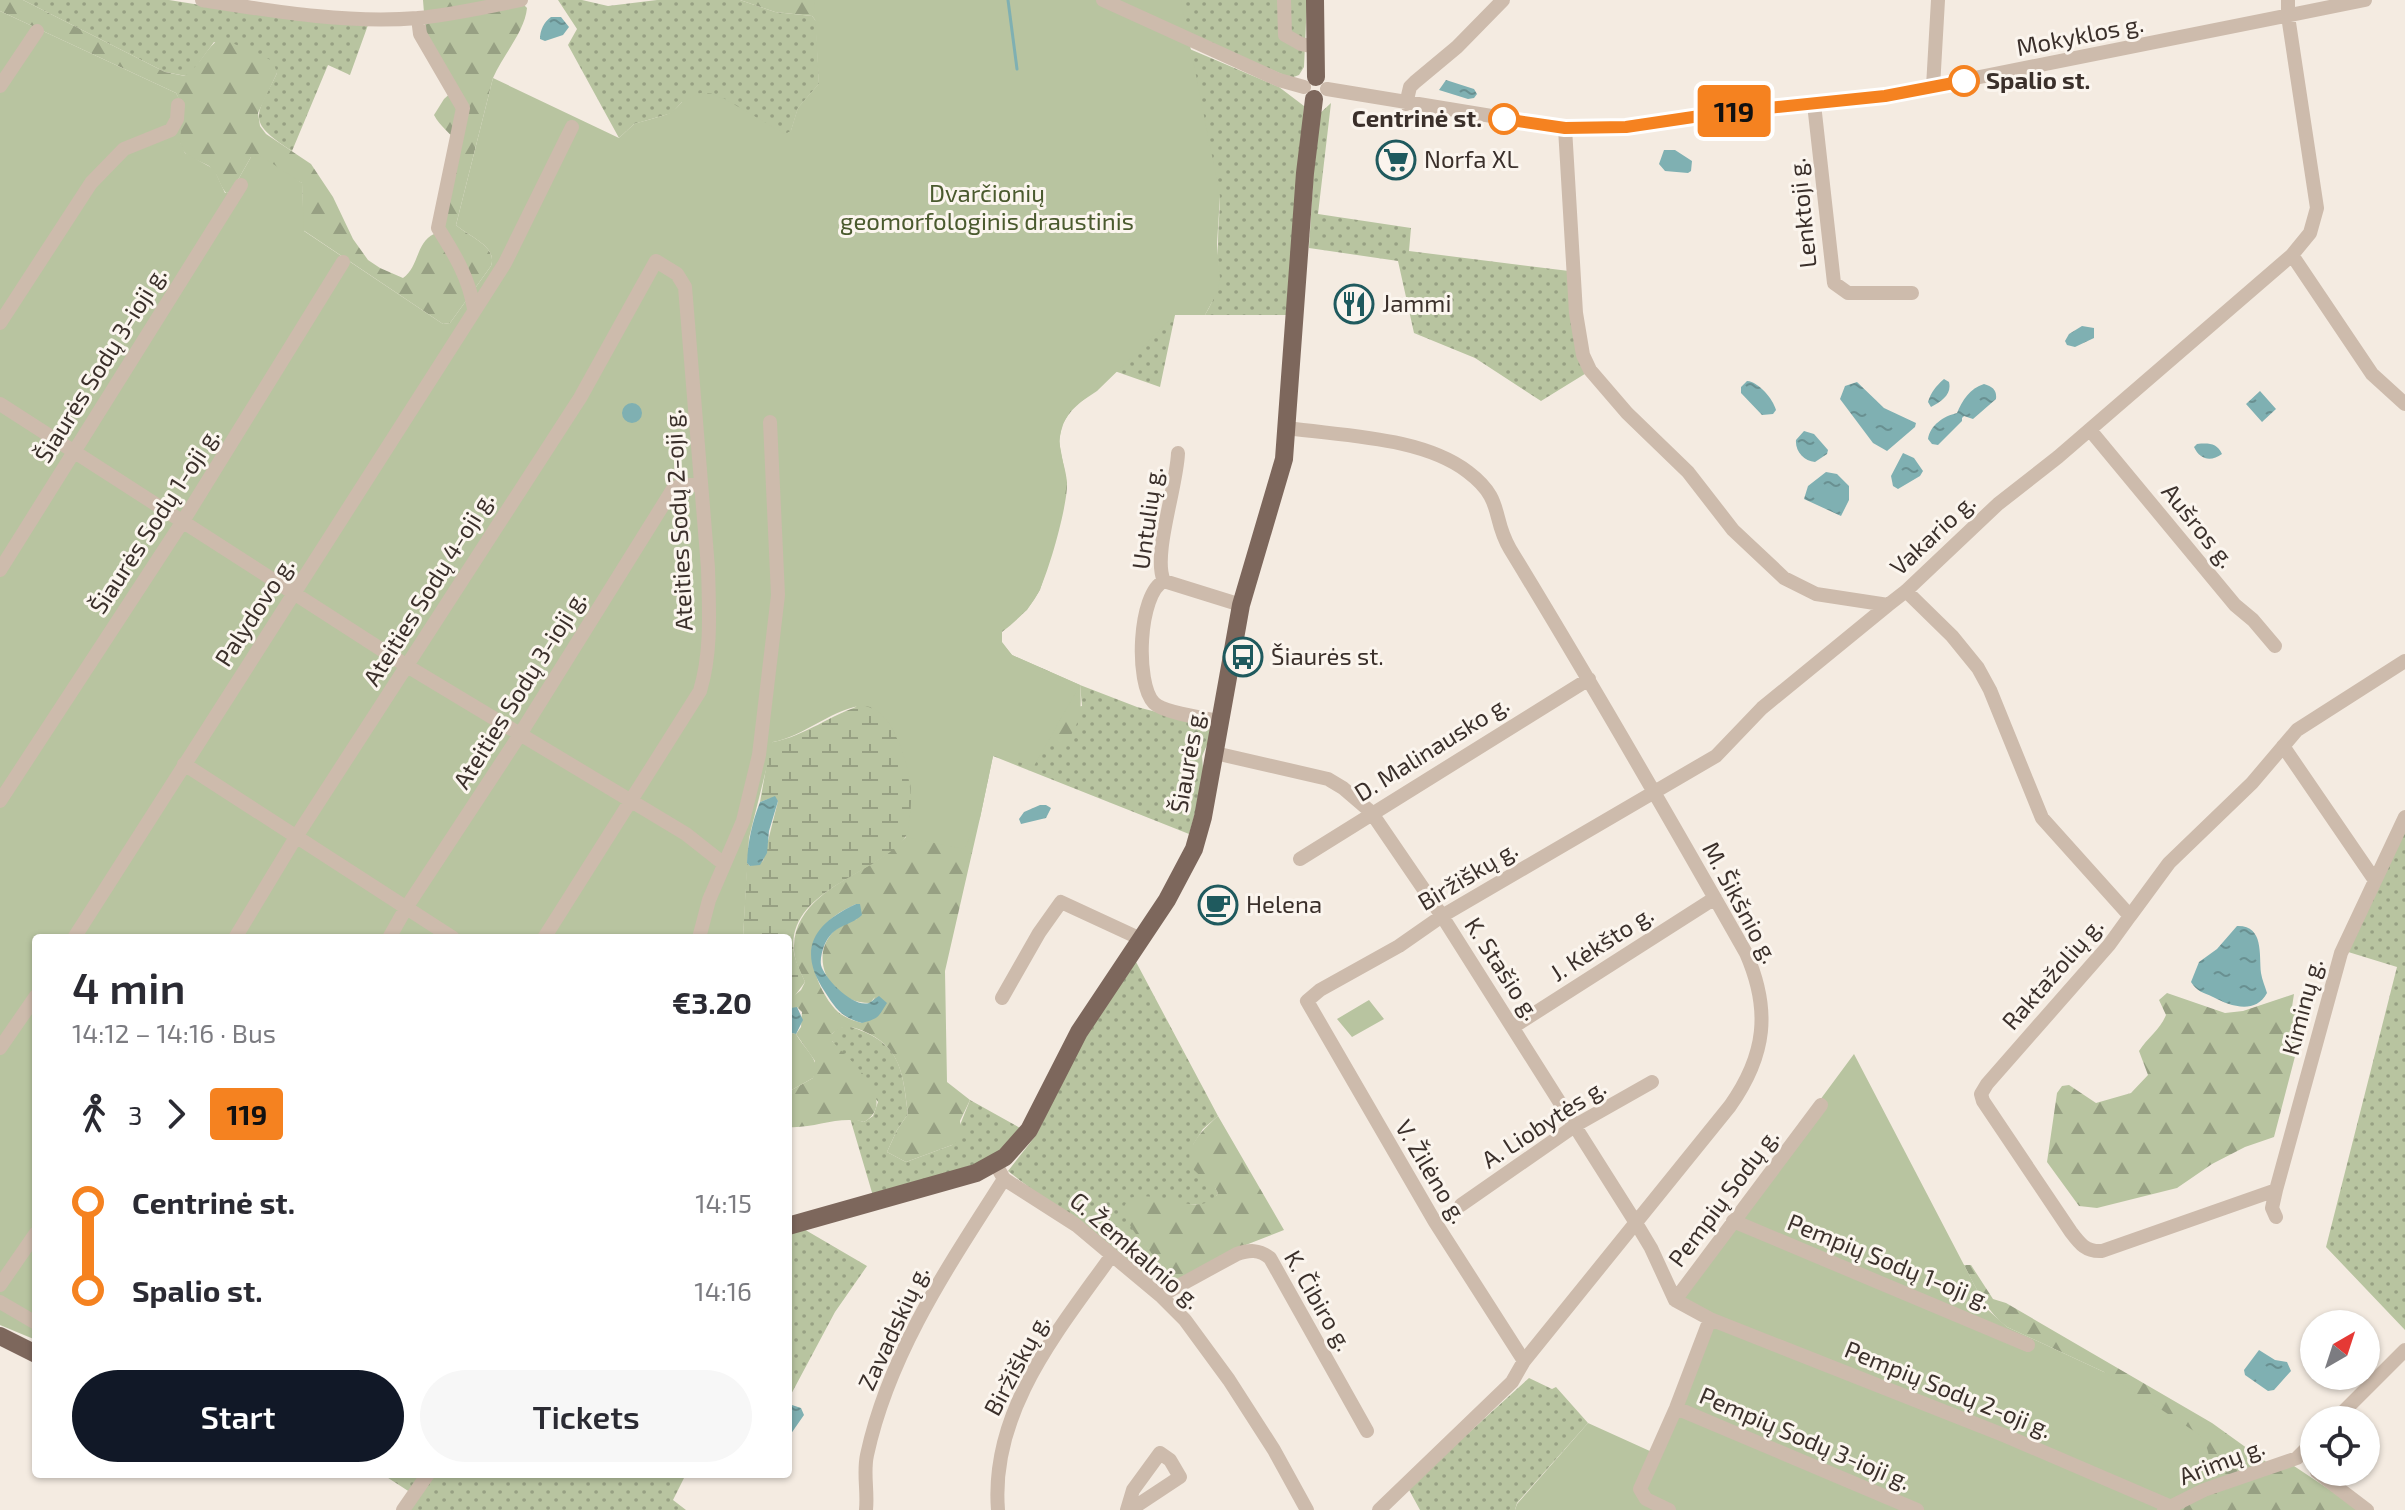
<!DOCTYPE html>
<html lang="en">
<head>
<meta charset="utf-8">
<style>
	:root { --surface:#fff; --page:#f7f7f7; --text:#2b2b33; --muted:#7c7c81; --accent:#111827 }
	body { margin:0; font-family:"Exo 2",sans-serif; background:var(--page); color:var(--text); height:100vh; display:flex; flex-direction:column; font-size:30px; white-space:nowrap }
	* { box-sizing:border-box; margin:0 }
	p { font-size:26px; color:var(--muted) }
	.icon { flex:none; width:44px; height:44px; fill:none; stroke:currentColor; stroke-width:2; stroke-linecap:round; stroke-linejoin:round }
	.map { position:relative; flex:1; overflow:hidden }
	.drawer { position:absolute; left:32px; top:934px; width:760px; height:544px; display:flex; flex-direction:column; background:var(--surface); border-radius:8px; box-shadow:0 2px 6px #0004 }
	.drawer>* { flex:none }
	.badge { padding:0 16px; border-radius:6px; font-size:28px; line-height:52px }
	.needle { width:52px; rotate:39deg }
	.fabs { position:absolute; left:2300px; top:1310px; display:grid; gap:16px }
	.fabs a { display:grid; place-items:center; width:80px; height:80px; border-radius:50%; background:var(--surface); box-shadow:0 2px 6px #0004; font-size:40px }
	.map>.badge { position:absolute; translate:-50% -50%; box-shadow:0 0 0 4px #fff }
	.legs { display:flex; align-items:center; gap:12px; height:88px; padding:0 40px; font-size:26px }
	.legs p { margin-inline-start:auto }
	.headline { display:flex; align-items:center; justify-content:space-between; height:136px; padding:0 40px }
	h1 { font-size:44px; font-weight:600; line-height:60px }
	.button { display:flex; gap:16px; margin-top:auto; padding:16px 40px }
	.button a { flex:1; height:92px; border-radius:48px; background:var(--accent); color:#fff; font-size:32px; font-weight:600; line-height:92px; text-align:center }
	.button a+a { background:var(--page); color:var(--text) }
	ul { padding:0 40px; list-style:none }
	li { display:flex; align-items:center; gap:28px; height:88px; font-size:30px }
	li i { display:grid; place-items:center; width:12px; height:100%; margin:0 10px; background:currentColor }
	li i::after { content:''; width:20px; height:20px; margin:-10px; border:6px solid; border-radius:50%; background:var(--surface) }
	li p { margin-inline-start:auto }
	li:first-child i { background:linear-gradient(#0000 50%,currentColor 0) }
	li:last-child i { background:linear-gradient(currentColor 50%,#0000 0) }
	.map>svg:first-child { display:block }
	.grass { fill:url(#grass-dots) }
	.forest { fill:url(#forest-firs); fill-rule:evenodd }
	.wetland { fill:url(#wetland-marsh) }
	.green { fill:#b8c4a0 }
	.water { fill:url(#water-ripples) }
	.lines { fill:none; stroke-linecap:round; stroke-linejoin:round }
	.stream { stroke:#7fb0b2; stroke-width:3 }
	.minor { stroke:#cdbbac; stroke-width:14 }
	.major { stroke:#7d675c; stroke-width:18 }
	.line-1-casing { stroke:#fff; stroke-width:18 }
	.line-1 { stroke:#f58220; stroke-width:12 }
	.stop-1-dot { fill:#fff; stroke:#f58220; stroke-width:4 }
	.labels { text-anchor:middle; stroke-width:6; stroke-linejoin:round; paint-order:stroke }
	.street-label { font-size:24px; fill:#3b302b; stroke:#fbf5ee }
	.stop-label { font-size:24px; font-weight:bold; fill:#3b302b; stroke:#fbf5ee; text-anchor:start }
	.poi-label { font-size:24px; fill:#3b302b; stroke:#fbf5ee; text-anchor:start }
	.park-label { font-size:24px; fill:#4a5a2e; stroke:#fbf5ee }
</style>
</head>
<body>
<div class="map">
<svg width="2405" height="1510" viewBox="0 0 2405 1510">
	<defs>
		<pattern id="grass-dots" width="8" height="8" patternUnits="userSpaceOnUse" patternTransform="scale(2)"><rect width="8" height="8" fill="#b8c4a0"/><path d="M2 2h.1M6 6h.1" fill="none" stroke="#97a083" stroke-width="1.8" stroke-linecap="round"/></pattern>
		<pattern id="forest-firs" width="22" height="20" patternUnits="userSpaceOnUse" patternTransform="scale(2)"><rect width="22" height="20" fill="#b8c4a0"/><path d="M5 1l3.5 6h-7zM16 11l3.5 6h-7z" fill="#97a083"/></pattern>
		<pattern id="wetland-marsh" width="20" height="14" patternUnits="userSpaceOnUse" patternTransform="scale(2)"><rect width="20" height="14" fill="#b8c4a0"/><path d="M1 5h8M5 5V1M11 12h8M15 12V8" fill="none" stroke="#97a083"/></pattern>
		<pattern id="water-ripples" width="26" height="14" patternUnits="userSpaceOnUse" patternTransform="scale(2)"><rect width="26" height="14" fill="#7fb0b2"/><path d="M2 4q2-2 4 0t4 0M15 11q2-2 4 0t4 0" fill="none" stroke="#699091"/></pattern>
	</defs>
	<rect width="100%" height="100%" fill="#f4ebe1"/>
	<path class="grass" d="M23 0H169L244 12 368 25 350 75 328 65 292 151C246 121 255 118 277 73L214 42 193 71 186 76 165 72Z
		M558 0H582L608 6 657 0H740L775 12 812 16 816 21 819 84 798 108 791 131 785 135 682 102 672 113 634 124 619 138 568 45 577 29Z
		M1177 0H1307L1304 67 1299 75 1291 78 1161 23Z
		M1108 9 1192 50 1279 87 1304 106 1292 315H1205C1223 286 1217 272 1218 241 1218 226 1220 211 1220 196L1175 315 1160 387 1103 367Z
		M1331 103 1318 214 1411 228 1409 251 1569 271 1588 372 1541 401 1475 358 1414 333 1398 261 1309 248 1317 116Z
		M1080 685 1137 707 1215 727 1202 756 1204 782 1189 834 993 756 980 818 956 727 1082 706Z
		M2405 829V1330L2326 1247 2397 967 2345 951Z
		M1135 960 1218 1116 1203 1129 1193 1145 1218 1193 1214 1200 1205 1205 1190 1204 1132 1228C1145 1244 1165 1262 1152 1282L1008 1171 1037 1134 1081 1042Z
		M848 1026C900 1042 902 1065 908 1114L897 1130 887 1152 906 1162 952 1145 970 1100 1022 1129 1002 1150 982 1162 873 1196 850 1118 864 1122 873 1116 878 1102 832 1041V1034L838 1028Z
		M802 1228 867 1266 835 1312 788 1400V1233Z
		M1529 1378 1552 1389 1556 1387 1588 1423 1517 1503 1515 1510H1420L1408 1488Z
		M382 1474H686L673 1500 686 1510H405L416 1496Z"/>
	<path class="forest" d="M0 0H23L165 72 185 76C200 66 206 47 221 38L273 61 277 73 258 113 260 126 266 134 311 164 333 197 353 239 368 260 380 268 403 278C419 267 416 242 434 234L459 145C451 133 440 127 434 115L444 99 455 89 427 36 425 24 523 4 527 8C525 31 503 55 493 78L456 225C469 237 498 246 491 266L450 323 443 324 303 230 302 183 251 157 231 192 226 193C218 183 219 174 209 166 198 159 184 159 180 143 177 123 187 113 176 93L0 11Z
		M423 0H502L424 13Z
		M740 0H883L1104 378C1093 398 1069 404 1062 428 1055 448 1066 464 1067 483 1068 504 1049 571 1039 591 1031 608 1017 620 1002 632V643L1012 655 1080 685C1082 708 1081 726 1064 743L1056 745 1047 740 1019 684 967 822 980 818 945 971 947 1082 970 1100 960 1121 962 1137 952 1145 906 1162 887 1152 897 1130 908 1114C903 1076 902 1046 861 1030 850 1026 842 1025 832 1034V1041C849 1060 900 1100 864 1122 839 1115 814 1129 788 1127V1092L813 1078 815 1061 796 1034 801 1027 802 1012 797 1007 789 1012 790 999 801 990 805 982C800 971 793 959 794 946 795 905 836 885 866 867 881 859 894 848 906 837L634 124C645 121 659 119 670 113 680 107 688 96 701 93 720 89 761 122 778 133L785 134 791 131 798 108 819 84 816 21 812 16 775 12ZM856 904 857 919C801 934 819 1002 870 1003L875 997 862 1023C853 1021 841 1016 835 1009 819 991 804 955 818 934 827 919 841 911 856 904Z
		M2167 993 2225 1013 2243 1011 2294 994 2292 1007 2305 1018 2274 1137 2245 1147 2212 1164 2177 1188 2097 1208 2079 1206 2047 1162 2057 1093 2062 1086 2069 1085 2096 1103 2131 1093 2148 1075 2139 1051C2148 1037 2160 1030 2166 1015L2159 1000Z
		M1218 1116 1284 1230 1238 1248 1165 1287 1152 1282C1167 1260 1142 1245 1131 1227 1128 1221 1126 1215 1123 1209L1128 1199C1154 1187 1202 1221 1218 1193 1213 1181 1202 1179 1194 1170 1179 1151 1205 1128 1218 1116Z
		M1964 1265H1971L1993 1299 2006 1303 2212 1423 2276 1469 2291 1464 2360 1510H2175L2104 1372 2007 1327C1986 1311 1976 1288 1964 1265Z"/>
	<path class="wetland" d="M862 705C873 708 882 712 888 721 904 743 922 816 904 839 875 875 785 891 794 953 796 963 801 972 805 982L788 1005V938H743L747 863 750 866 763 861 778 801 771 798 760 802 770 746 773 742C805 736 832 714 862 705Z"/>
	<path class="green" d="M814 0H1181L1220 196 1217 244 1220 278 1218 291 1205 315H1175L1097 391 1073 407 1062 425 1059 441 1067 484 1059 527 1040 590 1027 610 1002 631V642L1012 655 1080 685 1034 766 993 756 980 818 964 849 906 837C911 817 913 796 909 776 905 754 888 701 859 706 828 712 804 736 773 742L749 838 743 938H36V1340L0 1325V11L176 93 183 106 180 142 185 153 214 169 225 193 231 192 251 157 261 156 302 183 304 231 443 324 450 323 491 266C498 246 469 237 456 225L493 78 619 138 634 124 672 113 682 102 701 93 712 94 730 102 785 134 791 131 798 108 819 84Z
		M1369 1000 1384 1019 1352 1037 1337 1019Z
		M788 1032 796 1034C803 1047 814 1054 817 1069L813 1078 788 1092Z
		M1854 1054 1987 1309 2007 1327 2104 1372 2200 1435C2216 1459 2208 1470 2200 1496L2175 1510H1515L1517 1504 1588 1423 1652 1452 1705 1321 1669 1304Z"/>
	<path class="water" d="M551 17H561L569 27 563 35 545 41 540 39C540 30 544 22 551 17Z
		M1446 80 1474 89 1477 94 1474 98 1468 99 1439 90Z
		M1664 150H1675L1692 161 1691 171 1688 173 1665 171 1659 164Z
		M2082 326 2094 328V338L2075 347 2067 345 2065 341 2069 334Z
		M1944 379 1949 382C1952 394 1942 401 1931 407L1928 402C1931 392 1936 386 1944 379Z
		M1747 381C1759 382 1773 399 1776 410L1773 414 1762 415 1741 393V387Z
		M1857 382 1884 408 1916 423 1915 427 1887 451 1873 443 1840 399 1845 386Z
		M1984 384C1993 387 1997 390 1996 399L1973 419 1964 416 1962 418V421L1938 445 1932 444 1928 439C1930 425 1944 416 1957 413 1962 401 1970 388 1984 384Z
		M2260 391 2276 409 2262 422 2246 404Z
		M622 413a10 10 0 1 1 20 0a10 10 0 1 1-20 0Z
		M1804 431 1814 434 1828 450 1827 454 1815 462C1804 461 1795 451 1796 440Z
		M2197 444C2209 443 2217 443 2222 454 2211 462 2200 460 2194 447Z
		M1903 453 1914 458 1923 471 1920 476 1898 489 1893 486 1891 476Z
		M1826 472 1837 474 1849 486V500L1841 516 1804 499 1808 486Z
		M775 796 778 801 769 831 767 853 760 865 750 866 747 863C748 841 752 823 760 802Z
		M1040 805H1046L1051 808 1046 818 1021 824 1019 819 1024 812Z
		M856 904H860L862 915C848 928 834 923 824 946 822 952 820 959 821 965 824 978 853 1008 869 1003 873 1001 875 998 879 996L887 1003C878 1017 880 1018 862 1023 841 1017 836 1009 825 992 797 950 813 924 856 904Z
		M2237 926C2264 925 2259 954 2261 973 2262 980 2265 986 2267 993 2255 1015 2230 1006 2213 997 2203 992 2197 992 2191 982L2199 962 2217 949Z
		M797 1007 803 1020 796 1034 788 1032V1014L791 1008Z
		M2259 1350 2275 1360 2287 1362 2291 1371 2274 1390 2268 1391 2245 1375 2244 1370Z
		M792 1405 801 1408 804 1415 788 1438V1407Z"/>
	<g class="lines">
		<path class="stream" d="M1008 0 1017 69"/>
		<path class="minor" d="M202 0C272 11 347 24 418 18 452 15 487 7 521 0
			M1103 0 1279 80 1304 87
			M1284 0 1285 35 1301 44 1315 47
			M418 18 420 34 463 108 438 228C455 255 469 278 474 309
			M0 86 37 31
			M1933 87 1938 0
			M1327 89 1565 128 1626 127 1720 113 1885 96 2365 0
			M1406 104 1410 87 1415 82 1457 47 1503 0
			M1814 104 1834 283 1848 293H1912
			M1565 128 1576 313 1583 355 1590 370 1627 413 1688 472 1733 530 1784 578 1816 594 1888 605 1906 591 1998 504 2058 457 2292 255 2310 233 2317 208 2288 16V0
			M2292 255 2372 374 2405 404
			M0 323 91 183 124 149 171 130 177 119 178 105
			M0 404 407 666 686 834 724 864
			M1288 428C1343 436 1423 437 1468 472 1505 500 1491 517 1510 549 1591 682 1669 817 1746 953 1771 1010 1766 1055 1730 1106L1524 1361 1512 1382 1379 1510
			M2090 430 2235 605 2253 620 2275 646
			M1178 453C1177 486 1152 556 1164 581 1138 593 1135 684 1154 703 1164 713 1204 718 1220 721
			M0 570 241 185
			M1164 581 1241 605
			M1906 591 1952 636 1978 668 1990 690 2042 818 2130 916 2109 945 1987 1084 1981 1094 1983 1101 2071 1232C2080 1244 2086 1252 2102 1251L2276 1190
			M2283 746 2374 879
			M1215 753 1328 779 1343 788 1371 812 1442 916 1636 1223 1651 1248 1675 1300
			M184 764 453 938
			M0 801 183 521 343 262
			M1300 859 1589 679
			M2130 916 2169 863 2252 783 2297 730 2405 661
			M74 938 505 263 572 127
			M235 938 296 837 580 398 656 261 677 274 685 287 708 568C709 609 712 651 700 691L544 938
			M389 938 406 908 519 736 673 489 681 485H700
			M699 938 709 900 743 821 759 755 778 595 770 422
			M1002 998 1039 933 1061 902 1141 939
			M1513 1027 1715 898
			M0 1048 36 996
			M995 1163 1004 1179 1076 1225 1162 1297 1185 1320 1229 1380 1274 1450 1307 1510
			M1461 1205 1576 1125 1652 1082
			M2276 1217 2272 1208 2276 1190 2341 953 2405 817
			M1733 1221 2028 1345
			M0 1285 36 1233
			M1162 1297 1171 1290 1237 1254C1249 1250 1259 1249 1270 1258L1367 1431
			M0 1302 36 1323
			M1710 1319 2006 1436 2169 1506
			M1524 1361 1435 1222 1307 1001 1320 990 1399 946 1442 916 1716 756 1762 708 1888 605
			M1676 1408 1917 1510
			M2335 1420 2405 1350
			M2317 1472 2367 1510
			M403 1510 428 1474
			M866 1510C868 1491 863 1473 867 1455 889 1353 949 1265 1004 1179
			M998 1510C990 1411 1058 1331 1112 1255
			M1127 1510 1133 1490 1160 1453 1170 1460 1180 1477 1130 1510
			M1669 1510 1646 1499 1640 1489 1676 1408 1710 1319 1675 1300 1821 1105
			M2164 1510 2204 1490 2297 1458 2314 1441"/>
		<path class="major" d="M1315 0 1316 77
			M788 1226 976 1173 1005 1157 1029 1130 1079 1032 1167 900 1194 849 1203 817 1241 605 1284 459 1305 173 1314 99
			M0 1336 36 1354"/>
	</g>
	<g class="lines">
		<g class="line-1-casing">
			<path id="line-1" d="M1504 119 1565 128 1626 127 1720 113 1885 96 1964 81"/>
		</g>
		<use href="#line-1" class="line-1"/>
	</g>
	<defs>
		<g id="supermarket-ring" transform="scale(2)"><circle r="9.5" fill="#fbf5ee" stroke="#1f5a5e" stroke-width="1.5"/><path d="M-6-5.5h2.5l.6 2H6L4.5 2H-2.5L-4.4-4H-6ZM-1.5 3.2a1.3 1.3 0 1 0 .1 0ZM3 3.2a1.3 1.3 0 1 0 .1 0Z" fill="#1f5a5e"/></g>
		<g id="restaurant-ring" transform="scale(2)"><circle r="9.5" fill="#fbf5ee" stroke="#1f5a5e" stroke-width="1.5"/><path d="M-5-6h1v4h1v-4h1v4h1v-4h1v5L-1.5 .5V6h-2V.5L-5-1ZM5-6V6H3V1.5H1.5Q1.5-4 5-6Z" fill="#1f5a5e"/></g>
		<g id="bus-ring" transform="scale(2)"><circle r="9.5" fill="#fbf5ee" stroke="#1f5a5e" stroke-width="1.5"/><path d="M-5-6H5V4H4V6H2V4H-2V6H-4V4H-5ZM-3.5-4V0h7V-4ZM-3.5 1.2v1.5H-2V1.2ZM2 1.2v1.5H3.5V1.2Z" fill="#1f5a5e"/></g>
		<g id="cafe-ring" transform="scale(2)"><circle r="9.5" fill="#fbf5ee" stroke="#1f5a5e" stroke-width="1.5"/><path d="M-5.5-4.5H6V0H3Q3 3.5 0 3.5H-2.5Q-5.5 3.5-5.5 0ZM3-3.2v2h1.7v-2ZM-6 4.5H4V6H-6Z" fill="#1f5a5e"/></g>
	</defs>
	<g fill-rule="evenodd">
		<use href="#supermarket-ring" x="1396" y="160"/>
		<use href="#restaurant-ring" x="1354" y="304"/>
		<use href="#bus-ring" x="1243" y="657"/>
		<use href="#cafe-ring" x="1218" y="905"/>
	</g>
	<g class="stop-1-dot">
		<circle cx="1964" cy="81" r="14"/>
		<circle cx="1504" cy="119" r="14"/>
	</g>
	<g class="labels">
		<g class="street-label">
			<text transform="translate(2080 36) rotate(-11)" y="8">Mokyklos g.</text>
			<text transform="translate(1803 213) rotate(-96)" y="8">Lenktoji g.</text>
			<text transform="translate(101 365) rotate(-58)" y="8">Šiaurės Sodų 3-ioji g.</text>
			<text transform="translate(1148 518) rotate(-82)" y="8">Untulių g.</text>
			<text transform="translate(679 520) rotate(-93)" y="8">Ateities Sodų 2-oji g.</text>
			<text transform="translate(155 521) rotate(-57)" y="8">Šiaurės Sodų 1-oji g.</text>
			<text transform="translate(2198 526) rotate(51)" y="8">Aušros g.</text>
			<text transform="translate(1933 535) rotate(-43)" y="8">Vakario g.</text>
			<text transform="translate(429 589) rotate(-58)" y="8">Ateities Sodų 4-oji g.</text>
			<text transform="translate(255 612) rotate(-57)" y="8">Palydovo g.</text>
			<text transform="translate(520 690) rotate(-58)" y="8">Ateities Sodų 3-ioji g.</text>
			<text transform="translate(1432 749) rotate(-32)" y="8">D. Malinausko g.</text>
			<text transform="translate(1188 761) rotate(-80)" y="8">Šiaurės g.</text>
			<text transform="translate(1468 876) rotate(-31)" y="8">Biržiškų g.</text>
			<text transform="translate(1740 903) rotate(62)" y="8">M. Šikšnio g.</text>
			<text transform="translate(1602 944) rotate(-33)" y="8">J. Kėkšto g.</text>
			<text transform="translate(1502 969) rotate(57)" y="8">K. Stašio g.</text>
			<text transform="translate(2053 974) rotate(-49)" y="8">Raktažolių g.</text>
			<text transform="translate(2303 1007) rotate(-75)" y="8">Kiminų g.</text>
			<text transform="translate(1544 1124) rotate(-33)" y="8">A. Liobytės g.</text>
			<text transform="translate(1431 1172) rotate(59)" y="8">V. Žilėno g.</text>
			<text transform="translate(1724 1198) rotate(-53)" y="8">Pempių Sodų g.</text>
			<text transform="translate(1135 1251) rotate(41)" y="8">G. Žemkalnio g.</text>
			<text transform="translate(1889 1262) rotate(22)" y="8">Pempių Sodų 1-oji g.</text>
			<text transform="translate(1318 1301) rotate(60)" y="8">K. Čibiro g.</text>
			<text transform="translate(894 1328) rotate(-65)" y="8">Zavadskių g.</text>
			<text transform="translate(1017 1365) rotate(-62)" y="8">Biržiškų g.</text>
			<text transform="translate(1948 1390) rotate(22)" y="8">Pempių Sodų 2-oji g.</text>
			<text transform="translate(1805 1439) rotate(23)" y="8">Pempių Sodų 3-ioji g.</text>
			<text transform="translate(2222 1462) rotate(-21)" y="8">Arimų g.</text>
		</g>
		<g class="stop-label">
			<text x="1986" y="89">Spalio st.</text>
			<text x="1482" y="127" text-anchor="end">Centrinė st.</text>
		</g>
		<g class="poi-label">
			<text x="1424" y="168">Norfa XL</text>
			<text x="1382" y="312">Jammi</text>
			<text x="1271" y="665">Šiaurės st.</text>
			<text x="1246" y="913">Helena</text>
		</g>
		<g class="park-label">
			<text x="987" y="202">Dvarčionių<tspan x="987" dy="28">geomorfologinis draustinis</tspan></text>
		</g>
	</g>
</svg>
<div class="fabs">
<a><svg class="needle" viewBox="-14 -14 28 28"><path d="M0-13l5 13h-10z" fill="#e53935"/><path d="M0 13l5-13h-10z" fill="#7c7c81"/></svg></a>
<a><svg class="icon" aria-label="locate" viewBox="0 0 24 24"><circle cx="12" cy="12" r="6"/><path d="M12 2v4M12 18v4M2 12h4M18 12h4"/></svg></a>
</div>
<b class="badge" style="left:1734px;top:111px;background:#f58220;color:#111">119</b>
<section class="drawer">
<div class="headline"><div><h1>4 min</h1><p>14:12 – 14:16 · Bus</p></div><b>€3.20</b></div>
<div class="legs"><svg class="icon" aria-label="walk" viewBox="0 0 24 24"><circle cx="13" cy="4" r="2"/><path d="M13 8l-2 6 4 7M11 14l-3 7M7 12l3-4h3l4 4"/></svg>3<svg class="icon" aria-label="forward" viewBox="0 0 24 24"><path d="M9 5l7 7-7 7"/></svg><b class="badge" style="background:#f58220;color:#111">119</b></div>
<ul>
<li><i style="color:#f58220"></i><b>Centrinė st.</b><p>14:15</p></li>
<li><i style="color:#f58220"></i><b>Spalio st.</b><p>14:16</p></li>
</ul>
<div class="button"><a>Start</a><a>Tickets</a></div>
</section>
</div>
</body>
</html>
